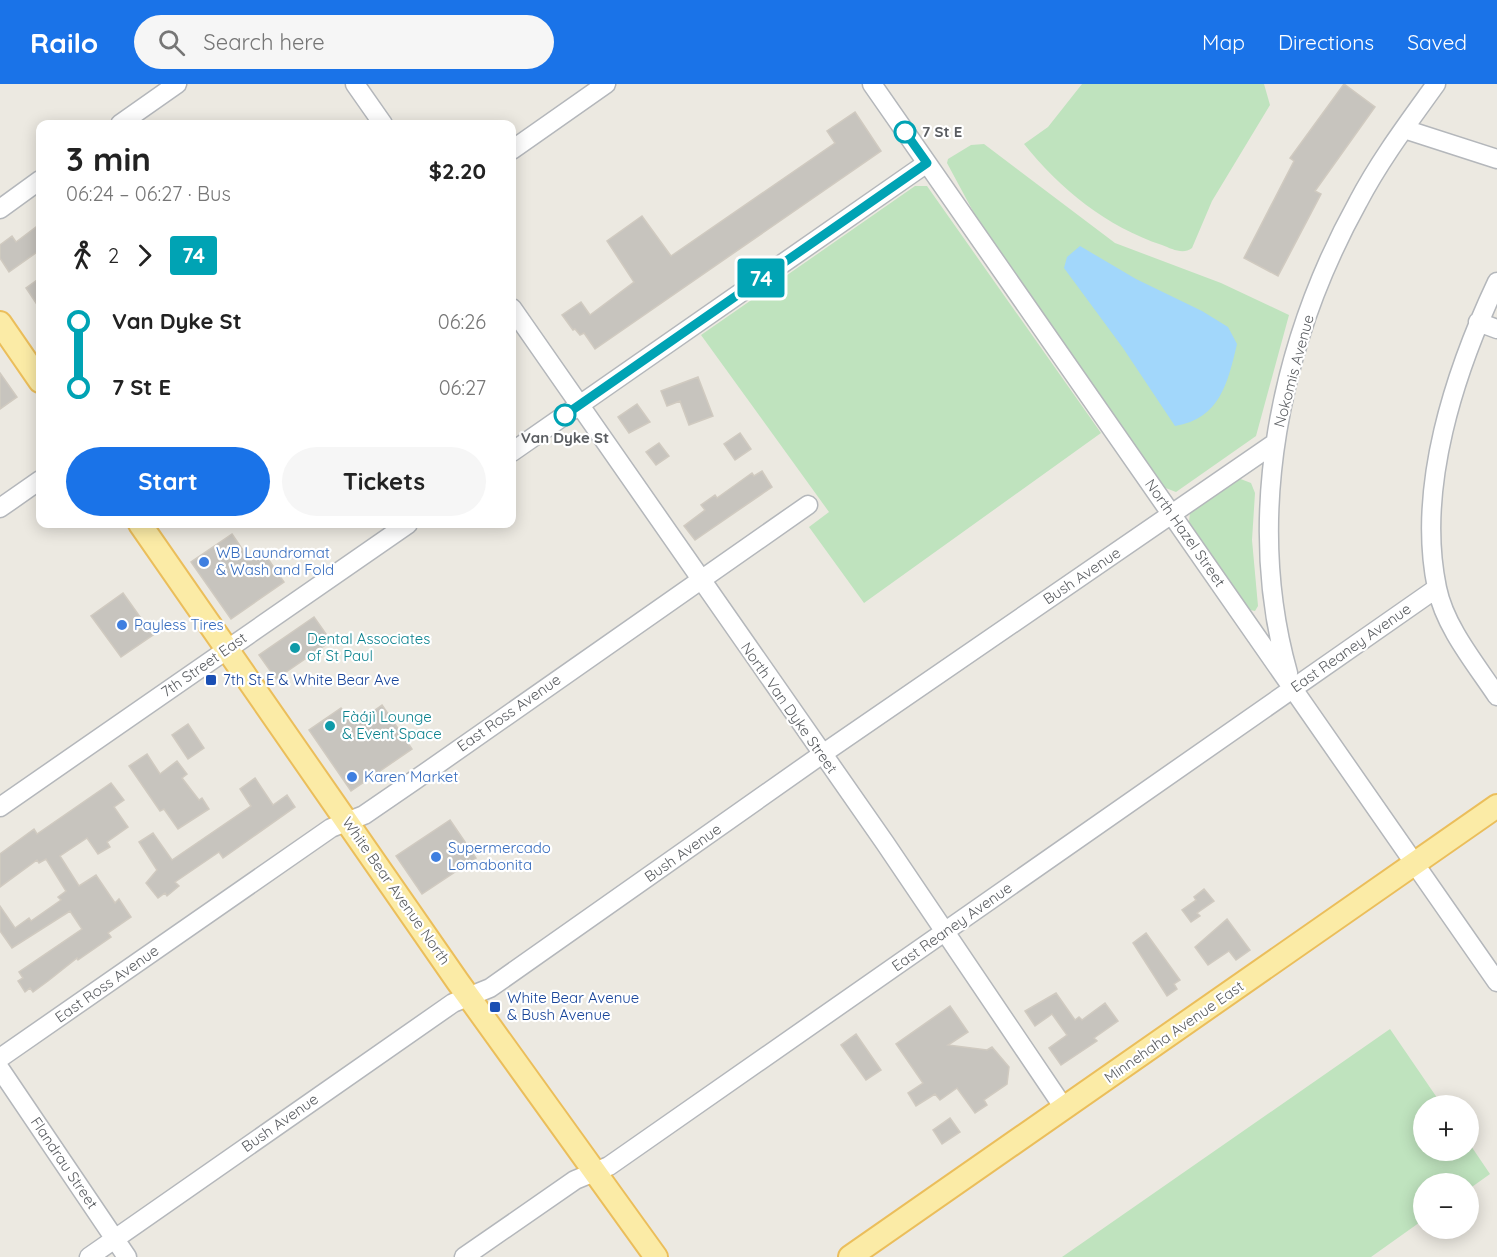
<!DOCTYPE html>
<html lang="en">
<head>
<meta charset="utf-8">
<style>
	:root { --surface:#fff; --page:#f6f6f6; --text:#222; --muted:#767676; --accent:#1a73e8 }
	body { margin:0; font-family:Quicksand,sans-serif; background:var(--page); color:var(--text); height:100vh; display:flex; flex-direction:column; font-size:22px; white-space:nowrap }
	* { box-sizing:border-box; margin:0 }
	p { font-size:20px; color:var(--muted) }
	.icon { flex:none; width:33px; height:33px; fill:none; stroke:currentColor; stroke-width:2; stroke-linecap:round; stroke-linejoin:round }
	.map { position:relative; flex:1; overflow:hidden }
	.side { position:absolute; left:36px; top:36px; width:480px; height:408px; display:flex; flex-direction:column; background:var(--surface); border-radius:12px; box-shadow:0 3px 15px #0003 }
	.side>* { flex:none }
	.badge { padding:0 12px; border-radius:4px; font-size:21px; line-height:39px }
	.controls { position:absolute; left:1413px; top:1011px; display:grid; gap:12px }
	.controls a { display:grid; place-items:center; width:66px; height:66px; border-radius:50%; background:var(--surface); box-shadow:0 3px 15px #0003; font-size:30px }
	.map>.badge { position:absolute; translate:-50% -50%; box-shadow:0 0 0 3px #fff }
	.legs { display:flex; align-items:center; gap:9px; height:66px; padding:0 30px; font-size:20px }
	.legs p { margin-inline-start:auto }
	.head { display:flex; align-items:center; justify-content:space-between; height:102px; padding:0 30px }
	h1 { font-size:33px; font-weight:800; line-height:45px }
	.primary-button { display:flex; gap:12px; margin-top:auto; padding:12px 30px }
	.primary-button a { flex:1; height:69px; border-radius:36px; background:var(--accent); color:#fff; font-size:24px; font-weight:800; line-height:69px; text-align:center }
	.primary-button a+a { background:var(--page); color:var(--text) }
	ul { padding:0 30px; list-style:none }
	li { display:flex; align-items:center; gap:21px; height:66px; font-size:22px }
	li i { display:grid; place-items:center; width:9px; height:100%; margin:0 8px; background:currentColor }
	li i::after { content:''; width:15px; height:15px; margin:-8px; border:4px solid; border-radius:50%; background:var(--surface) }
	li p { margin-inline-start:auto }
	li:first-child i { background:linear-gradient(#0000 50%,currentColor 0) }
	li:last-child i { background:linear-gradient(currentColor 50%,#0000 0) }
	header { display:flex; align-items:center; gap:36px; box-sizing:border-box; height:84px; padding:0 30px; background:var(--accent); color:#fff }
	header strong { font-size:28px }
	nav { display:flex; gap:33px; margin-inline-start:auto; font-size:21px }
	.search { width:420px; height:54px; background:var(--page); display:flex; align-items:center; gap:15px; box-sizing:border-box; padding:0 21px; border-radius:33px; color:var(--muted); font-size:22px }
	.map>svg:first-child { display:block }
	.green { fill:#bfe3be }
	.water { fill:#a2d7fb }
	.building { fill:#c7c4be; stroke:#d0cac0; stroke-width:1.5 }
	.lines { fill:none; stroke-linecap:round; stroke-linejoin:round }
	.minor-casing { stroke:#b4b7bb; stroke-width:21 }
	.major-casing { stroke:#ebbe5b; stroke-width:26 }
	.minor { stroke:#fff; stroke-width:18 }
	.major { stroke:#fbeba6; stroke-width:22 }
	.line-1-casing { stroke:#fff; stroke-width:14 }
	.line-1 { stroke:#00a3b4; stroke-width:9 }
	.stop-1-dot { fill:#fff; stroke:#00a3b4; stroke-width:3 }
	.shop-dot { fill:#3f7fe0; stroke:#fff; stroke-width:2 }
	.culture-dot { fill:#0f9aa8; stroke:#fff; stroke-width:2 }
	.transit-dot { fill:#1a4fb4; stroke:#fff; stroke-width:2 }
	.labels { text-anchor:middle; stroke-width:4.5; stroke-linejoin:round; paint-order:stroke }
	.stop-label { font-size:15px; font-weight:bold; fill:#5a5d61; stroke:#fff; text-anchor:start }
	.street-label { font-size:15px; fill:#5a5d61; stroke:#fff }
	.shop-label { font-size:15px; fill:#366cbe; stroke:#fff; text-anchor:start }
	.culture-label { font-size:15px; fill:#0d838f; stroke:#fff; text-anchor:start }
	.transit-label { font-size:15px; fill:#164399; stroke:#fff; text-anchor:start }
</style>
</head>
<body>
<header>
<strong>Railo</strong>
<div class="search"><svg class="icon" aria-label="search" viewBox="0 0 24 24"><circle cx="10" cy="10" r="6"/><path d="M15 15l6 6"/></svg>Search here</div>
<nav><a>Map</a><a>Directions</a><a>Saved</a></nav>
</header>
<div class="map">
<svg width="1497" height="1173" viewBox="0 0 1497 1173">
	<rect width="100%" height="100%" fill="#ece9e1"/>
	<path class="green" d="M1082 0H1264L1270 21 1212 117 1192 164C1183 171 1172 165 1162 161 1107 143 1060 105 1024 60L1048 43Z
		M984 60 1115 159 1221 199 1289 231 1256 352 1176 408 1163 403 982 144 947 79 948 75 971 61Z
		M915 102H927L1101 349 864 519 809 443 829 428 701 251Z
		M1238 394 1251 399 1255 409 1252 456 1258 522 1255 527 1250 526 1189 438 1190 429Z
		M1390 945 1442 1021 1424 1022V1066H1468L1469 1059 1490 1090 1469 1105 1468 1100H1424L1423 1136 1371 1173H1062Z"/>
	<path class="water" d="M1080 162 1136 195 1202 227 1228 243 1237 260C1228 298 1220 335 1175 342L1123 264 1064 184 1067 173Z"/>
	<path class="building" d="M1344 0 1375 23 1315 107 1321 110 1278 192 1244 174 1294 77 1290 74Z
		M855 28 881 67 595 265 584 249 580 251 575 245 573 246 562 231 581 218 590 231 634 198 607 157 642 132 671 172 835 59 827 47Z
		M40 140V166L9 188 0 174V161L12 152 16 158Z
		M40 194V225L26 204Z
		M0 289 17 313 0 325Z
		M698 293 713 332 689 341 680 317 667 322 661 307Z
		M637 320 650 338 629 349 618 333Z
		M740 349 751 365 735 376 724 360Z
		M659 359 669 372 656 381 646 368Z
		M762 387 772 403 695 456 684 442 705 426 701 421 715 411 717 414 752 389 754 392Z
		M232 450 249 475 262 466 284 498 231 535 191 478Z
		M123 509 153 551 121 573 91 532Z
		M314 533 331 557 276 595 259 571Z
		M382 621 412 665 351 707 309 646 341 624 351 638 358 633 361 636Z
		M188 640 204 664 188 675 172 651Z
		M147 670 160 690 177 677 187 690 182 694 199 716 202 714 209 725 178 745 164 725 160 727 129 682Z
		M255 694 273 721 287 711 295 723 223 774 219 768 175 798 179 802 167 812 165 809 158 814 146 799 157 786 139 758 153 749 172 776 251 722 240 705Z
		M111 699 124 716 114 723 128 743 107 758 110 763 98 770 87 754 60 772 79 802 96 791 115 819 119 815 131 833 108 849 111 853 78 876 77 874 48 897 33 908 30 904 25 908 18 897 23 894 19 888 82 845 70 827 12 864 0 847V822L15 844 29 834 31 837 61 816 58 813 66 807 46 775 39 779 37 776 0 803V770L34 745 37 750Z
		M450 736 476 774 422 810 396 772Z
		M1204 805 1214 817 1197 829 1200 832 1191 838 1182 826 1196 816 1194 813Z
		M1227 835 1250 866 1236 876 1229 867 1208 881 1195 863Z
		M1146 849 1180 896 1174 900 1177 905 1167 912 1133 859Z
		M1056 909 1075 936 1079 933 1082 936 1105 919 1118 937 1094 954 1097 957 1061 981 1049 964 1067 951 1052 930 1035 942 1025 927Z
		M950 922 968 948 948 961 987 966 992 963 1009 983 1007 1000 984 1016 987 1021 975 1029 957 1004 940 1016 935 1010 916 1022 908 1009 923 999 896 960Z
		M856 950 881 986 866 996 841 961Z
		M950 1034 960 1048 942 1060 933 1046Z"/>
	<g class="lines">
		<g class="minor-casing">
			<path id="minor" d="M355 0 383 40
				M872 0 1497 898
				M120 40 177 0
				M1404 45 1497 75
				M512 66 606 0
				M0 125 40 96
				M1497 198C1455 287 1416 404 1437 504 1445 543 1475 579 1497 612
				M512 224 885 759 1064 1024
				M1478 238 1497 245
				M512 368 927 79
				M0 424 40 396
				M1288 589C1244 432 1280 259 1358 118 1380 76 1408 39 1436 0
				M0 723 408 440
				M0 974 331 744 364 731 415 696 808 421
				M0 985 127 1173
				M89 1173 453 919 490 904 821 671 1275 359
				M464 1173 575 1096 609 1082 1437 504"/>
		</g>
		<g class="major-casing">
			<path id="major" d="M0 239 40 297
				M140 440 458 898 656 1173
				M850 1173 1497 722"/>
		</g>
		<use href="#minor" class="minor"/>
		<use href="#major" class="major"/>
	</g>
	<g class="lines">
		<g class="line-1-casing">
			<path id="line-1" d="M565 331 927 79 905 48"/>
		</g>
		<use href="#line-1" class="line-1"/>
	</g>
	<g class="stop-1-dot">
		<circle cx="905" cy="48" r="10"/>
		<circle cx="565" cy="331" r="10"/>
	</g>
	<g class="shop-dot">
		<circle cx="204" cy="478" r="6"/>
		<circle cx="122" cy="541" r="6"/>
		<circle cx="352" cy="693" r="6"/>
		<circle cx="436" cy="773" r="6"/>
	</g>
	<g class="culture-dot">
		<circle cx="295" cy="564" r="6"/>
		<circle cx="330" cy="642" r="6"/>
	</g>
	<g class="transit-dot">
		<rect x="205" y="590" width="12" height="12" rx="3"/>
		<rect x="489" y="917" width="12" height="12" rx="3"/>
	</g>
	<g class="labels">
		<g class="stop-label">
			<text x="922" y="53">7 St E</text>
			<text x="565" y="359" text-anchor="middle">Van Dyke St</text>
		</g>
		<g class="street-label">
			<text transform="translate(1294 287) rotate(-75)" y="5">Nokomis Avenue</text>
			<text transform="translate(1185 449) rotate(55)" y="5">North Hazel Street</text>
			<text transform="translate(1082 492) rotate(-34)" y="5">Bush Avenue</text>
			<text transform="translate(1351 564) rotate(-35)" y="5">East Reaney Avenue</text>
			<text transform="translate(204 581) rotate(-35)" y="5">7th Street East</text>
			<text transform="translate(789 624) rotate(55)" y="5">North Van Dyke Street</text>
			<text transform="translate(509 629) rotate(-35)" y="5">East Ross Avenue</text>
			<text transform="translate(683 769) rotate(-35)" y="5">Bush Avenue</text>
			<text transform="translate(396 807) rotate(55)" y="5">White Bear Avenue North</text>
			<text transform="translate(952 843) rotate(-35)" y="5">East Reaney Avenue</text>
			<text transform="translate(107 900) rotate(-35)" y="5">East Ross Avenue</text>
			<text transform="translate(1174 948) rotate(-35)" y="5">Minnehaha Avenue East</text>
			<text transform="translate(280 1039) rotate(-35)" y="5">Bush Avenue</text>
			<text transform="translate(64 1079) rotate(56)" y="5">Flandrau Street</text>
		</g>
		<g class="shop-label">
			<text x="216" y="474">WB Laundromat<tspan x="216" dy="17">&amp; Wash and Fold</tspan></text>
			<text x="134" y="546">Payless Tires</text>
			<text x="364" y="698">Karen Market</text>
			<text x="448" y="769">Supermercado<tspan x="448" dy="17">Lomabonita</tspan></text>
		</g>
		<g class="culture-label">
			<text x="307" y="560">Dental Associates<tspan x="307" dy="17">of St Paul</tspan></text>
			<text x="342" y="638">Fàájì Lounge<tspan x="342" dy="17">&amp; Event Space</tspan></text>
		</g>
		<g class="transit-label">
			<text x="223" y="601">7th St E &amp; White Bear Ave</text>
			<text x="507" y="919">White Bear Avenue<tspan x="507" dy="17">&amp; Bush Avenue</tspan></text>
		</g>
	</g>
</svg>
<div class="controls">
<a>+</a>
<a>−</a>
</div>
<b class="badge" style="left:761px;top:194px;background:#00a3b4;color:#fff">74</b>
<section class="side">
<div class="head"><div><h1>3 min</h1><p>06:24 – 06:27 · Bus</p></div><b>$2.20</b></div>
<div class="legs"><svg class="icon" aria-label="walk" viewBox="0 0 24 24"><circle cx="13" cy="4" r="2"/><path d="M13 8l-2 6 4 7M11 14l-3 7M7 12l3-4h3l4 4"/></svg>2<svg class="icon" aria-label="forward" viewBox="0 0 24 24"><path d="M9 5l7 7-7 7"/></svg><b class="badge" style="background:#00a3b4;color:#fff">74</b></div>
<ul>
<li><i style="color:#00a3b4"></i><b>Van Dyke St</b><p>06:26</p></li>
<li><i style="color:#00a3b4"></i><b>7 St E</b><p>06:27</p></li>
</ul>
<div class="primary-button"><a>Start</a><a>Tickets</a></div>
</section>
</div>
</body>
</html>
